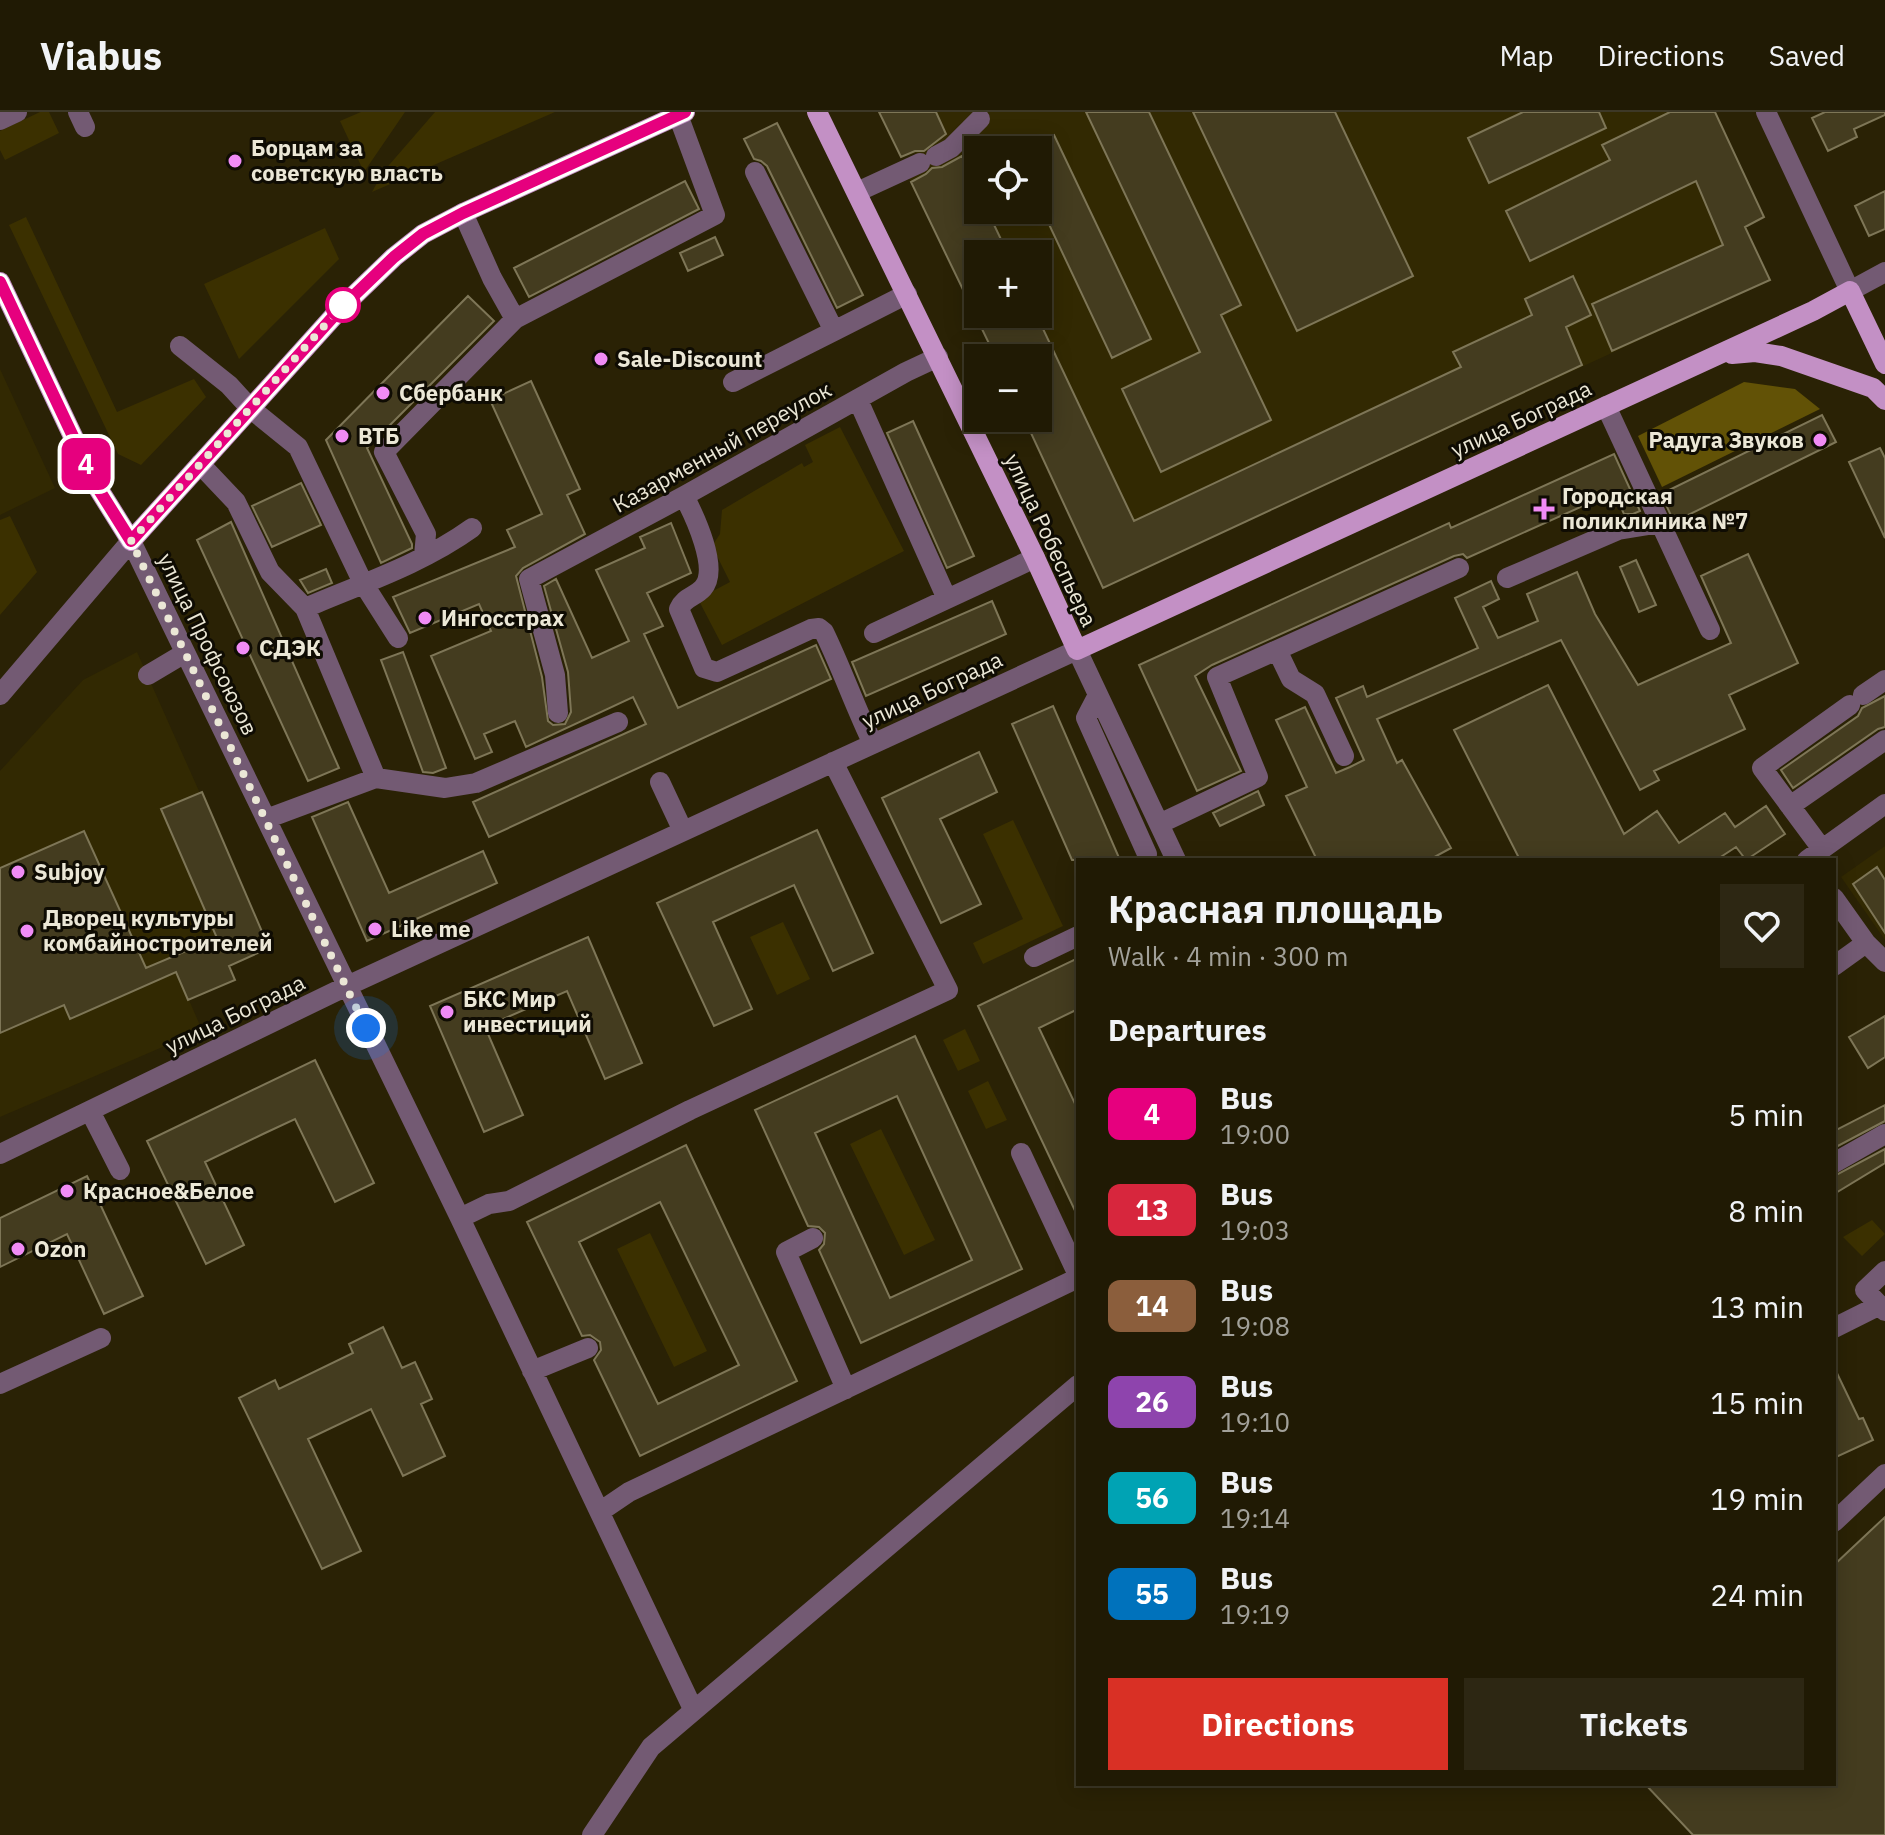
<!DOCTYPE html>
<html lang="en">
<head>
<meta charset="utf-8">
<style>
	:root { --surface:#201a04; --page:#2d2713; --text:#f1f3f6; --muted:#a2a19a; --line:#3d3826; --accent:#d93025 }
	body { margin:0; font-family:"IBM Plex Sans",sans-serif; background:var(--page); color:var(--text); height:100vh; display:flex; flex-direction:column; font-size:30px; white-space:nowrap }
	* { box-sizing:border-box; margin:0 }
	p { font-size:26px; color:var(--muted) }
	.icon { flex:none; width:44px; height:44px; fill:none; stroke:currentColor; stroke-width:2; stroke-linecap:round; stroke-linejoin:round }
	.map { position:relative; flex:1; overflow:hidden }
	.side { position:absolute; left:1076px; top:746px; width:760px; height:928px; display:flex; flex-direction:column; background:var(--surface); border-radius:0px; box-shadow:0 4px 20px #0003,0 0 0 2px var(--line) }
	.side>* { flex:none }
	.badge { padding:0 16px; border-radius:12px; font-size:28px; line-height:52px }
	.fabs { position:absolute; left:964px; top:24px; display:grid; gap:16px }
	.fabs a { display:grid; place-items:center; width:88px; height:88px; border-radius:0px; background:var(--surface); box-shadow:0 4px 20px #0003,0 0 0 2px var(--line); font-size:40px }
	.you { position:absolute; width:40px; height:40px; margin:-20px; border:6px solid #fff; border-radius:50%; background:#1a73e8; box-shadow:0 0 0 12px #1a73e833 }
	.map>.badge { position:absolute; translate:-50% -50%; box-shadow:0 0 0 4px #fff }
	h2 { padding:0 32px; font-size:30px; line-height:72px }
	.round { display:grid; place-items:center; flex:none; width:84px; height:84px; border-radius:0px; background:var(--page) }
	.head { display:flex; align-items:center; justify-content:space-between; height:136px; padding:0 32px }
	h1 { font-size:38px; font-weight:700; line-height:60px }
	.primary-button { display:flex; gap:16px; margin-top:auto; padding:16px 32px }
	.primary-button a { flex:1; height:92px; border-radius:0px; background:var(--accent); color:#fff; font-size:32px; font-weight:700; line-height:92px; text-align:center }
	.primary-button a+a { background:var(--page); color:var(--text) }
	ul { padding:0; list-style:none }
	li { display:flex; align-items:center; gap:24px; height:96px; padding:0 32px }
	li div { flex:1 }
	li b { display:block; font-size:30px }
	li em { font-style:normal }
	li .badge { min-width:88px; font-weight:700; text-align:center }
	header { display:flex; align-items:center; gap:48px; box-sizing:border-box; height:112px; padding:0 40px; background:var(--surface); border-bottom:2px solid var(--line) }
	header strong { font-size:38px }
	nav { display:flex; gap:44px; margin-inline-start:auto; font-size:28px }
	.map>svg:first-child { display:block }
	.built { fill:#322902; fill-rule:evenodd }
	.green { fill:#3b3000 }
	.forest { fill:#625206 }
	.building { fill:#443c1f; stroke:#7e7657; stroke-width:2; fill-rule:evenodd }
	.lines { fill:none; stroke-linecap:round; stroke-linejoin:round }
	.minor { stroke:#735a73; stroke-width:20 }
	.major { stroke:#c390c5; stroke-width:20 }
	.line-casing { stroke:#fff; stroke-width:18 }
	.line { stroke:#e6007e; stroke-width:12 }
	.walk { stroke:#ebe7d6; stroke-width:8; stroke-dasharray:0 14.4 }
	.poi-dot { fill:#f08bf5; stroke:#0f0c03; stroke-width:3 }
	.stop-dot { fill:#fff; stroke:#e6007e; stroke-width:4 }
	.labels { text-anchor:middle; stroke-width:6; stroke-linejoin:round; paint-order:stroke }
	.poi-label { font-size:22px; font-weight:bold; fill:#ebe7d6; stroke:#0f0c03; text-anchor:start }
	.street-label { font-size:22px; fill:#ebe7d6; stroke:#0f0c03 }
</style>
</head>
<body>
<header>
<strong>Viabus</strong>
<nav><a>Map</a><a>Directions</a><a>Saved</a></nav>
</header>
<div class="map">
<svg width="1885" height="1723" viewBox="0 0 1885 1723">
	<rect width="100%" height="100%" fill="#2a2205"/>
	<path class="built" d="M879 0H1715L1764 105 1745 115 1770 168 1103 476 1024 306H1038V246H996L909 66 924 58 915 41 901 46ZM978 38H1038V98H978ZM978 142H1038V202H978Z
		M0 257 55 376 0 403Z
		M137 540 269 836 229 854 235 868 189 888 202 918 0 1005V659L83 568Z
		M1885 734V828L1841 765Z"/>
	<path class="green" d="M40 0H49L59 21 5 48 0 38V19Z
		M361 0H405L364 60 340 9Z
		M435 0H555L372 80 383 60Z
		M26 105 117 300 194 267 206 285 141 353 118 342 9 113Z
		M325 116 339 147 239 247 204 172Z
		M840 315 904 439 722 533 698 487 730 470 712 434 720 422 722 398 802 351 804 355 813 350 805 333Z
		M10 404 37 460 0 503V408Z
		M1013 708 1063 814 983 852 973 831 1023 807 983 722Z
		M783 810 810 867 777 883 750 825Z
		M965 917 980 949 958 959 943 928Z
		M988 969 1007 1008 986 1017 968 979Z
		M881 1017 935 1128 904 1143 850 1032Z
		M1872 1108 1885 1122 1862 1144 1843 1125Z
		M650 1121 707 1239 674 1255 617 1137Z"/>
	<path class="forest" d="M1744 270 1795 277 1820 297 1662 375 1638 324Z"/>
	<path class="building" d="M879 0H936L946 22 924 39H915L901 45Z
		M1086 0H1149L1241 193 1221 203 1271 308 1161 360 1122 277 1200 240Z
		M1193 0H1335L1413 164 1297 219Z
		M1523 0H1599L1606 16 1489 71 1468 26Z
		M1670 0H1715L1764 105 1745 115 1770 168 1612 239 1592 192 1723 133 1696 69 1530 149 1506 99 1610 48 1602 33Z
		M1825 0H1885V3L1854 17 1857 25 1828 39 1812 6Z
		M777 11 863 183 837 196 767 54 761 49 754 47 744 27Z
		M1054 23 1151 227 1112 246 1038 89V30Z
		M962 44 978 79V98H987L1008 142H978V202H1036L1134 409 1461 255 1453 240 1532 203 1525 187 1573 164 1591 203 1566 215 1582 253 1103 476 1024 306H1038V246H996L911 70 926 62 932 56 942 55Z
		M685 69 699 97 529 185 514 156Z
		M1885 79V117L1869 124 1855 94Z
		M715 125 723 143 688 159 680 141Z
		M468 184 494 209 367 336 412 432V436L381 451 326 328Z
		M531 269 580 377 567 383 585 422 523 456 516 464 542 565 548 609 553 613 565 612 571 600 568 560 544 474 556 467 592 546 629 529 596 458 645 436 640 425 671 411 691 461 647 481 663 514 644 522 678 596 816 533 831 567 489 725 473 690 646 612 633 585 526 635 515 609 484 622 492 640 475 647 431 544 491 519 479 492 410 521 393 485 515 435 507 418 542 402 490 288Z
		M1822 303 1836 330 1674 410 1661 382Z
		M913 309 974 444 947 456 887 321Z
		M1880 336 1885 346V426L1849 350Z
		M1614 342 1640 399 1633 402H1624L1614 380 1467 446 1463 442 1454 444 1212 553 1195 564 1241 659 1197 679 1139 553 1449 411 1451 416Z
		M301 371 321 413 272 435 252 394Z
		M231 410 339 656 308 669 197 428Z
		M1748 442 1798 551 1729 583 1745 617 1654 659 1659 668 1640 678 1561 528 1377 607 1397 651 1402 648 1451 736 1429 748H1317L1286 684 1307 675 1276 608 1305 595 1336 661 1350 655 1364 648 1336 586 1363 574 1367 585 1478 536 1455 486 1491 469 1499 487 1483 495 1498 526 1538 509 1527 482 1577 460 1595 502 1638 573 1731 531 1701 464Z
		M1636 448 1656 493 1639 500 1620 455Z
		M326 457 332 471 308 481 300 468Z
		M992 489 1006 522 866 584 852 550Z
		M403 540 446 656 433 661 423 660 381 548Z
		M1548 573 1624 722 1657 699 1679 731 1725 701 1735 715 1766 694 1785 722 1746 748 1736 735 1716 748H1520L1454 618Z
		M1885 584V615L1878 617 1793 676 1781 658 1858 604 1862 596Z
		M1053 594 1120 748H1072L1012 612Z
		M979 640 997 680 940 707 981 792 941 811 882 686Z
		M1258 679 1264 693 1220 714 1213 701Z
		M202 680 269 836 229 854 235 868 188 888 176 860 70 907 64 893 0 921V756L84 719 146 856 217 826 161 697Z
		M348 690 389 781 483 739 497 771 367 829 312 705Z
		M817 718 873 841 833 859 794 773 713 810 752 897 714 914 657 791Z
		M1877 755 1885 768V821L1853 772Z
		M588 825 642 951 605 967 567 879 485 915 523 1003 484 1020 430 894Z
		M1078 846V897L1039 916 1078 998V1105L978 894Z
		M1885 904V945L1868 956 1849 925Z
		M915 924 1022 1157 861 1231 819 1138 824 1132 825 1121 819 1115 808 1114 755 998ZM897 984 972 1148 890 1186 815 1021Z
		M315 948 374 1071 335 1090 295 1007 263 1022 205 1050 244 1133 206 1152 147 1029Z
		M1885 993V1009L1834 1036V1019Z
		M686 1033 797 1269 640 1344 594 1248 601 1238 600 1230 590 1223 582 1224 527 1110ZM660 1090 739 1253 658 1292 579 1130Z
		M1885 1037V1051L1834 1082V1064Z
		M87 1064 143 1184 104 1202 67 1122 0 1155V1106Z
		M383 1215 402 1256 415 1250 432 1287 421 1292 445 1344 403 1364 371 1297 308 1327 361 1439 322 1457 239 1286 275 1268 279 1277 353 1241 349 1232Z
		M1834 1255 1859 1307 1863 1306 1873 1328 1834 1346Z
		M1885 1405V1723H1693L1645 1672H1834V1453Z"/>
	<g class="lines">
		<path class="minor" d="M78 0 85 15
			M1766 0 1850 179 1885 160
			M0 8 17 0
			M936 44 951 36 980 7
			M755 60 834 219 907 182
			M857 80 920 51
			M463 101 492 166 515 207
			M180 234 229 273 250 296 298 335 363 471 398 526
			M733 270 834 219
			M858 288 947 487 874 521
			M1606 294 1710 518
			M200 352 236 390 270 460 305 496 376 666 266 707
			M684 384C694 403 720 457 703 476 695 485 684 485 679 497L704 556 717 560 811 517 819 516 824 520C842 557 855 595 873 632
			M424 444 426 422 384 340 515 207 715 103 678 3
			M1507 466 1618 418 1661 411
			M947 487 1035 446
			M305 496C361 472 422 452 472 416
			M148 563 185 541
			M0 583 131 429 460 1106 693 1597
			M1098 583 1086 606 1147 742
			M1863 583 1885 568
			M558 601 555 563 529 467 684 384 906 260 938 245
			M1344 644 1315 582 1291 567 1277 538 1459 456
			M376 666 445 676 476 671 618 610
			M660 670 683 719
			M1790 694 1885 628
			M1159 712 1258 665 1217 565 1277 538
			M1822 737 1762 656 1850 593
			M1807 748 1885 692
			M1834 786 1866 831 1885 850
			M1034 845 1078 824
			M1834 854 1866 831
			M90 999 120 1058
			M1021 1041 1078 1163
			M0 1042 347 874 1077 538 1176 748
			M1834 1051 1885 1022
			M460 1106 489 1092 509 1089 690 998 948 878 833 650
			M813 1126 786 1140 846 1277
			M1885 1159 1865 1178 1885 1199
			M1834 1216 1880 1193
			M532 1259 588 1236
			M0 1272 101 1226
			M601 1399 629 1380 1078 1166
			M1834 1410 1885 1362
			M592 1723 651 1635 1078 1273"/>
		<path class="major" d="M817 0 1035 446 1077 538 1813 199 1850 179 1885 252
			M0 170 96 373 131 429 342 195 394 145 423 122 463 101 685 0
			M1732 242 1755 240 1781 244 1873 276 1885 288"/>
	</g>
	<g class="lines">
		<g class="line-casing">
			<path id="line" d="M0 170 96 373 131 429 342 195 394 145 423 122 463 101 685 0"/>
		</g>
		<use href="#line" class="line"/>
		<path class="walk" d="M343 193 131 429 366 916"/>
	</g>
	<g class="poi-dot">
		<circle cx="235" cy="49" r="8"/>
		<circle cx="601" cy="247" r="8"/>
		<circle cx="383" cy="281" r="8"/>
		<circle cx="342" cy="324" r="8"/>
		<circle cx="1820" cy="328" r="8"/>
		<path d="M1540 385h8v8h8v8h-8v8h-8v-8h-8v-8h8z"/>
		<circle cx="425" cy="506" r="8"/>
		<circle cx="243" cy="536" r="8"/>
		<circle cx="18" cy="760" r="8"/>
		<circle cx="375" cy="817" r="8"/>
		<circle cx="27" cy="819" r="8"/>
		<circle cx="447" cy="900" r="8"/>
		<circle cx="67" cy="1079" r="8"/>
		<circle cx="18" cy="1137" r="8"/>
	</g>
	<circle class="stop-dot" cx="343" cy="193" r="16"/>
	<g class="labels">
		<g class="poi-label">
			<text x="251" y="44">Борцам за<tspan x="251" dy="25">советскую власть</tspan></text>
			<text x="617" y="255">Sale-Discount</text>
			<text x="399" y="289">Сбербанк</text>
			<text x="358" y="332">ВТБ</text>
			<text x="1804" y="336" text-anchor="end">Радуга Звуков</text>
			<text x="1562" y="392">Городская<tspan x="1562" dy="25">поликлиника №7</tspan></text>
			<text x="441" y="514">Ингосстрах</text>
			<text x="259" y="544">СДЭК</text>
			<text x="34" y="768">Subjoy</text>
			<text x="43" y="814">Дворец культуры<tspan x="43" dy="25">комбайностроителей</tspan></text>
			<text x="391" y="825">Like me</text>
			<text x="463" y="895">БКС Мир<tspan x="463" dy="25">инвестиций</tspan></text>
			<text x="83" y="1087">Красное&amp;Белое</text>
			<text x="34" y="1145">Ozon</text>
		</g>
		<g class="street-label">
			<text transform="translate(1521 307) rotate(-25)" y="8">улица Бограда</text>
			<text transform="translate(722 335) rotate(-29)" y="8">Казарменный переулок</text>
			<text transform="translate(1051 428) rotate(65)" y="8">улица Робеспьера</text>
			<text transform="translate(208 532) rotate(64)" y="8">улица Профсоюзов</text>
			<text transform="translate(932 578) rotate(-25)" y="8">улица Бограда</text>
			<text transform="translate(235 902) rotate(-26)" y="8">улица Бограда</text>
		</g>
	</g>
</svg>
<div class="fabs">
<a><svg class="icon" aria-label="locate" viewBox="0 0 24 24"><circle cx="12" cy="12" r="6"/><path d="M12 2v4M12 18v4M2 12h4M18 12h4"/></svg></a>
<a>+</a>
<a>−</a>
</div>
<div class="you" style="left:366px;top:916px"></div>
<b class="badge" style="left:86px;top:352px;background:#e6007e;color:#fff">4</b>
<section class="side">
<div class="head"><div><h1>Красная площадь</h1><p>Walk · 4 min · 300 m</p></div><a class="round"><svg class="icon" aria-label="heart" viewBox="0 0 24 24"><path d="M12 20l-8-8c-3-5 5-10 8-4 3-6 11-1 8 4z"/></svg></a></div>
<h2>Departures</h2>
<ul>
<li><span class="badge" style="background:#e6007e;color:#fff">4</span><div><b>Bus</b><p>19:00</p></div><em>5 min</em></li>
<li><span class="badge" style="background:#d7263d;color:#fff">13</span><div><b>Bus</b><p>19:03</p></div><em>8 min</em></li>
<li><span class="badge" style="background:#8b5e3c;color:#fff">14</span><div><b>Bus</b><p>19:08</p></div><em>13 min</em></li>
<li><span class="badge" style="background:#8e44ad;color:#fff">26</span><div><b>Bus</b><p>19:10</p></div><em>15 min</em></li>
<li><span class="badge" style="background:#00a3b4;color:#fff">56</span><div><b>Bus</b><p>19:14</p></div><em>19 min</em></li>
<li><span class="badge" style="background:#0072bc;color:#fff">55</span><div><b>Bus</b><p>19:19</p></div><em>24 min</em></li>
</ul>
<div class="primary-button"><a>Directions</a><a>Tickets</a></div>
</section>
</div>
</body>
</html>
